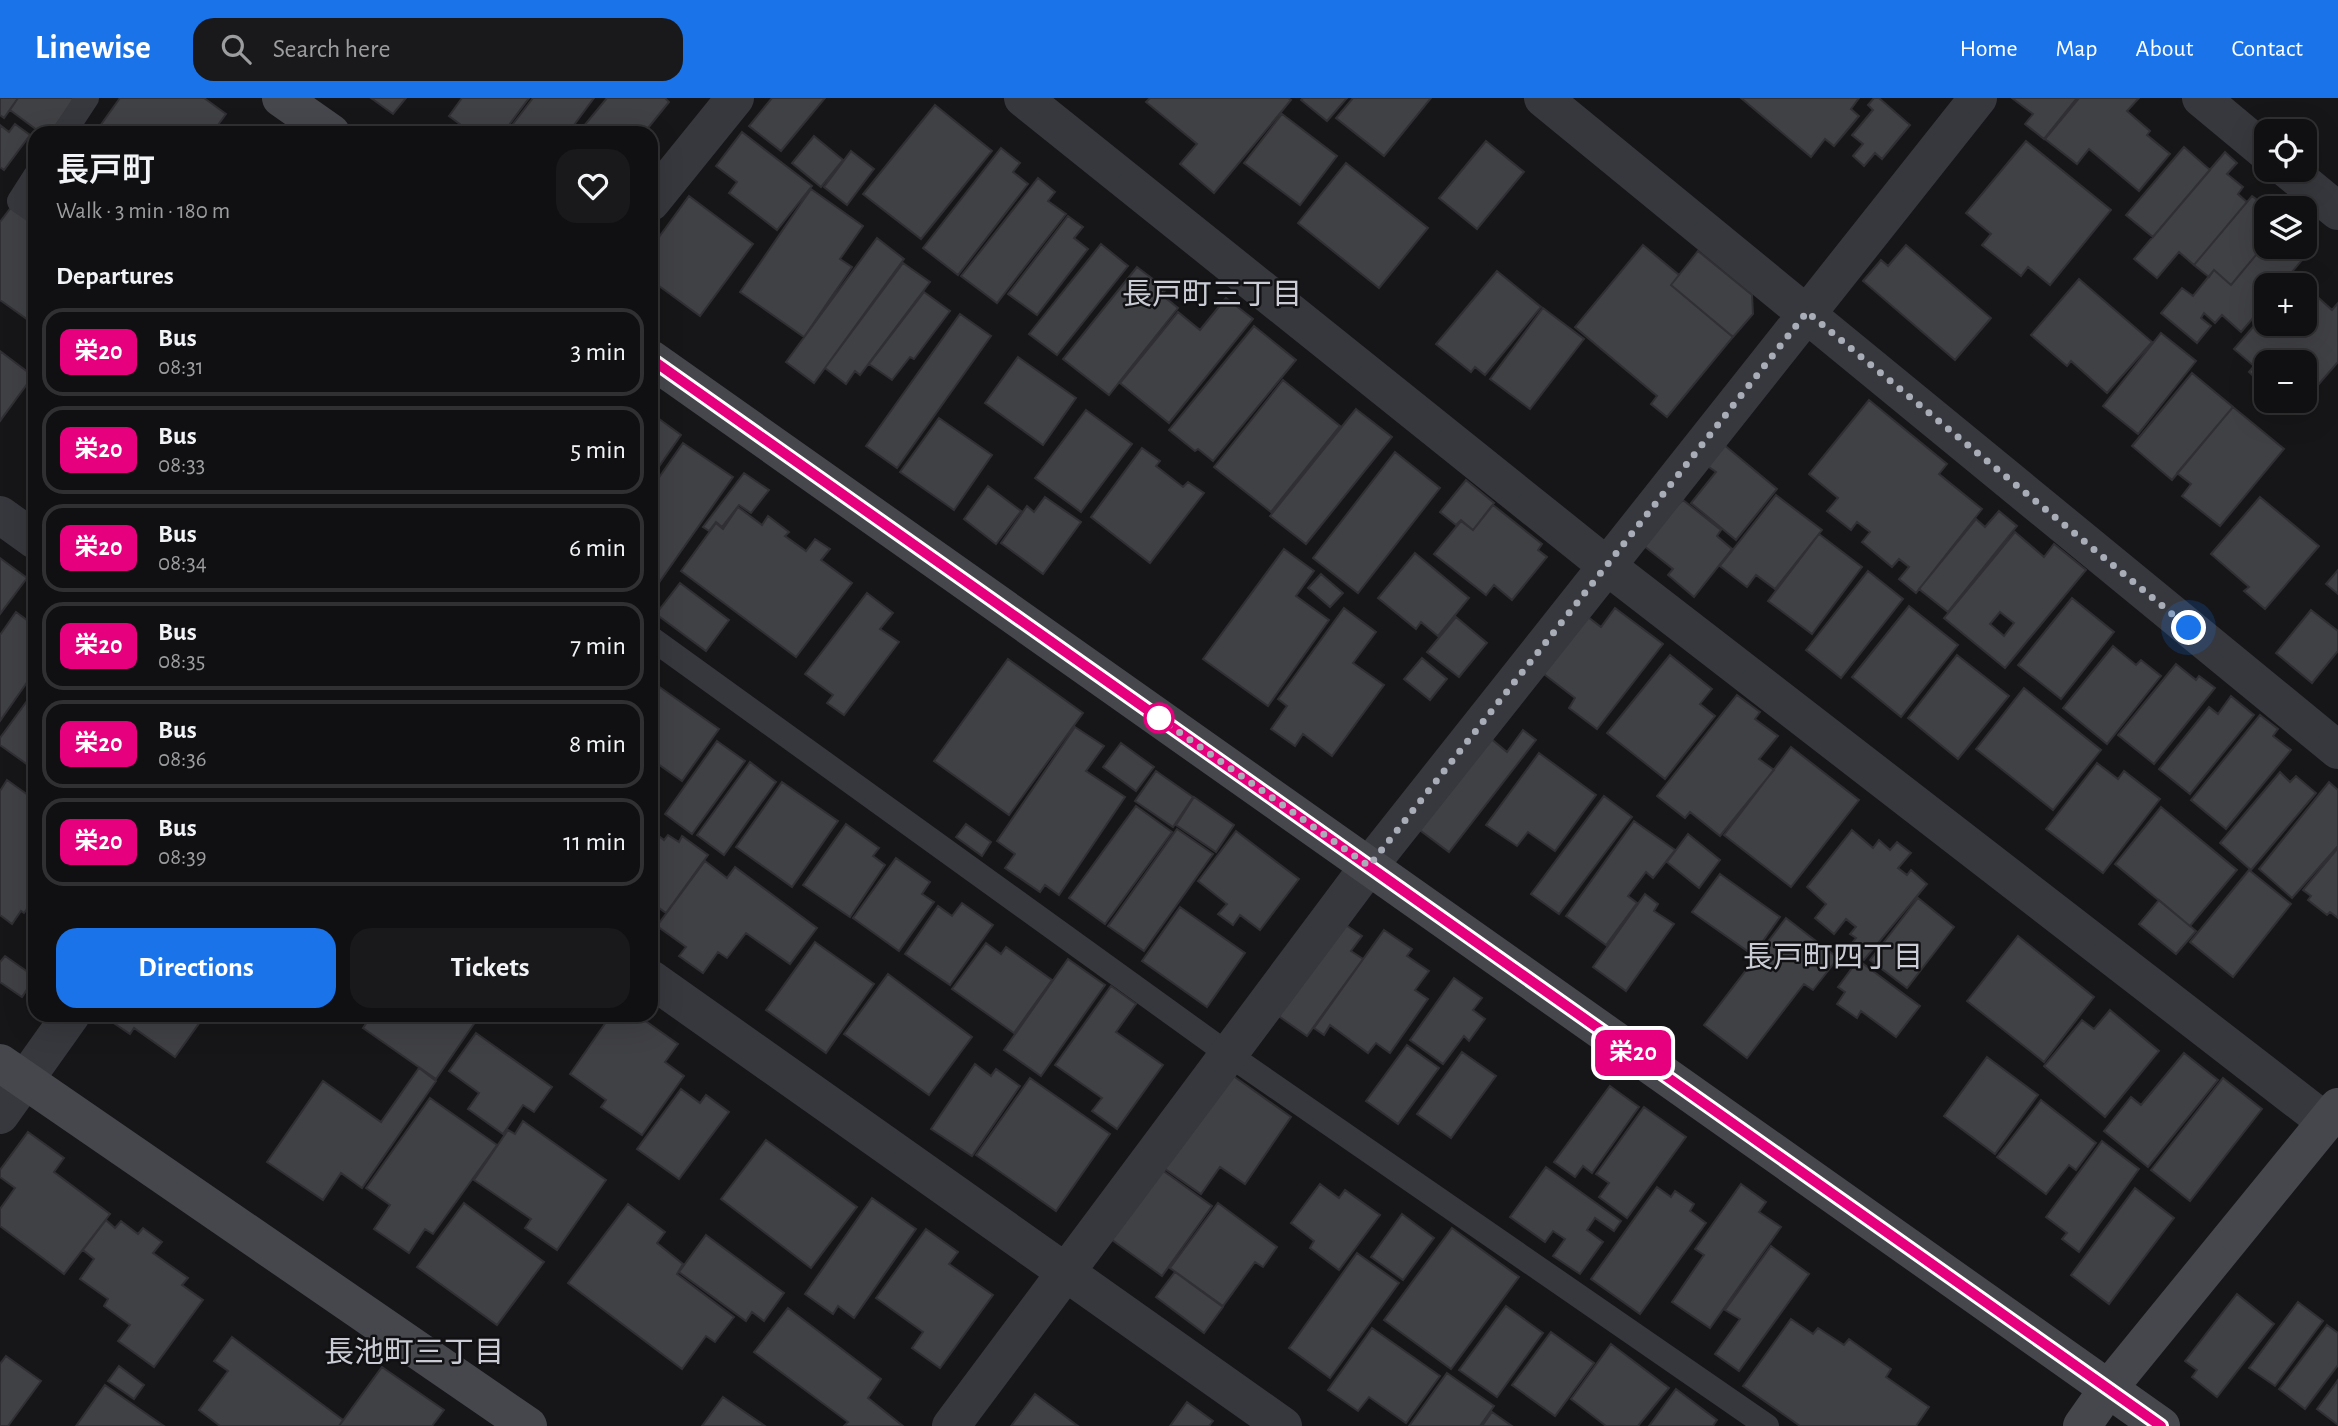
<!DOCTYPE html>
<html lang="en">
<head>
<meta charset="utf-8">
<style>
	:root { --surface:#101012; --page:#19191b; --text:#f1f3f6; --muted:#9c9d9f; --line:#303032; --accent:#1a73e8 }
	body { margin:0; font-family:"Alegreya Sans","Noto Sans JP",sans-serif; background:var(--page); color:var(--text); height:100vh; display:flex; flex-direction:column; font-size:26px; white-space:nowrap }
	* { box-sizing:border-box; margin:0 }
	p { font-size:23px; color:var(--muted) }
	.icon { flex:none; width:38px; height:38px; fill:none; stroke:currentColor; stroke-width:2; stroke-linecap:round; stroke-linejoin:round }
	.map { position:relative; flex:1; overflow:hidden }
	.details { position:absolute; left:28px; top:28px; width:630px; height:896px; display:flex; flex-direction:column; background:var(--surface); border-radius:21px; box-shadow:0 7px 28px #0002,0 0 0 2px var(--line) }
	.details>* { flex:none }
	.badge { padding:0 14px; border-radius:10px; font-size:24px; line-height:46px }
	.fabs { position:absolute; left:2254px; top:21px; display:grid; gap:14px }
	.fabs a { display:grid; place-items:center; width:63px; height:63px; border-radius:14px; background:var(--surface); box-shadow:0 7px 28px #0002,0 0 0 2px var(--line); font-size:35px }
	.you { position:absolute; width:35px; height:35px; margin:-18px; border:5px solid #fff; border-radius:50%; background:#1a73e8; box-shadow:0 0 0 10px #1a73e833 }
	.map>.badge { position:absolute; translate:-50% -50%; box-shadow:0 0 0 4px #fff }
	h2 { padding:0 28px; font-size:26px; line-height:63px }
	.round { display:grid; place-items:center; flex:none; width:74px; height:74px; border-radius:21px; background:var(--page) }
	.headline { display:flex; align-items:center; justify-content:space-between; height:119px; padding:0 28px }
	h1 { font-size:33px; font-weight:600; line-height:52px }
	.button { display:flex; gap:14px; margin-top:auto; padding:14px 28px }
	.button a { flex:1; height:80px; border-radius:21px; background:var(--accent); color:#fff; font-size:28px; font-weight:600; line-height:80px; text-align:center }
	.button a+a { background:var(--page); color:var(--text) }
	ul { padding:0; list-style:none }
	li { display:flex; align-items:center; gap:21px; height:88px; margin:0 14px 10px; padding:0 14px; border:4px solid var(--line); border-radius:21px }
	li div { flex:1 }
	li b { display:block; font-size:26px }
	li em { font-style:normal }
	li .badge { min-width:77px; font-weight:700; text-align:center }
	header { display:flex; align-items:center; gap:42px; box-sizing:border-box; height:98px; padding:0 35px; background:var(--accent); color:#fff }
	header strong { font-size:33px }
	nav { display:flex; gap:38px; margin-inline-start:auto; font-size:24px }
	.search { width:490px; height:63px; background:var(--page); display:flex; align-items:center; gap:18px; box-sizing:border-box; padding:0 24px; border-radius:21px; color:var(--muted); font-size:26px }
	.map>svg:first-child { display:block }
	.building { fill:#404145; stroke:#303034; stroke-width:2; fill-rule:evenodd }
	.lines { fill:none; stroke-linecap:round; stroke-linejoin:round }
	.lane { stroke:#37383d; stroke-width:24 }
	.street { stroke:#37383d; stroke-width:38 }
	.secondary { stroke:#45474d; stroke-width:38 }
	.line-casing { stroke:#fff; stroke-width:16 }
	.line { stroke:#e6007e; stroke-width:10 }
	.walk { stroke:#a8adb8; stroke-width:7; stroke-dasharray:0 12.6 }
	.stop-dot { fill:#fff; stroke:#e6007e; stroke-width:3.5 }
	.labels { text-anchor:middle; stroke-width:5; stroke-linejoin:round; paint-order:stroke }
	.neighbourhood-label { font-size:30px; fill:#c9ccd4; stroke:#111113 }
</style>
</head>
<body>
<header>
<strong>Linewise</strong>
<div class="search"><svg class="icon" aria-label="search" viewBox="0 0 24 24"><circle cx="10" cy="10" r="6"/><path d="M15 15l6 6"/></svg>Search here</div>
<nav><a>Home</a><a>Map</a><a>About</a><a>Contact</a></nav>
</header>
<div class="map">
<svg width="2338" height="1328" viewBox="0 0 2338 1328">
	<rect width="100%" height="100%" fill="#161618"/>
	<path class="building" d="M0 0H18L4 20 0 17Z
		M18 0H76L50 35H41L10 12Z
		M120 0H204L226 16 212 35H95Z
		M371 0H406L393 16Z
		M462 0H529L503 35H472L449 18Z
		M533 0H594L568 35H506Z
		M607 0H665L669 4 644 35H578Z
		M772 0H825L781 53 749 28Z
		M1150 0H1288L1291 2 1214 95 1180 66 1197 46 1146 4Z
		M1303 0H1347L1327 23 1301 2Z
		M1353 0H1431L1384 58 1336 20Z
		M1741 0H1859L1851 11 1859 18 1834 48 1825 41 1811 59Z
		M1874 0H1879L1910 27 1882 61 1875 55 1864 68 1853 58 1863 46 1852 37 1873 12 1868 7Z
		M2012 0H2077L2044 41 2025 26 2033 16Z
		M2079 0H2139L2127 13 2150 33 2147 37 2170 56 2139 93 2089 51 2077 66 2045 41Z
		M935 7 992 53 921 141 863 96Z
		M1282 16 1337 58 1300 107 1244 65Z
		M15 26 30 37 4 72 0 69V27L9 34Z
		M742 34 812 88 777 132 729 95 737 84 716 68Z
		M814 38 843 62 821 89 792 65Z
		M1486 43 1524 74 1477 131 1439 100Z
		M2026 43 2111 112 2050 187 2028 169 2021 178 1982 147 1991 136 1966 115Z
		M2184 49 2210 72 2153 139 2126 117Z
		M1001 50 1020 65 1013 74 1028 86 958 177 923 150Z
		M851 53 874 71 847 107 824 89Z
		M2225 54 2237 65 2227 76 2243 89 2238 96 2247 104 2194 167 2179 154 2157 180 2134 161Z
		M1346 65 1428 130 1379 190 1298 125Z
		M1038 80 1055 94 1048 103 1066 116 997 205 961 178Z
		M811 91 863 128 840 161 852 169 804 239 740 194Z
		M689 98 753 146 700 218 651 182V150Z
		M2252 98 2268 110 2266 145 2231 187 2214 172 2209 179 2194 167Z
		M12 108 35 124V218L31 224 0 202V124Z
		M1068 118 1083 129 1074 140 1088 151 1037 217 1008 196Z
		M877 140 904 161 814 285 786 264Z
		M2305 142 2313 149 2281 187H2266V205L2241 234 2222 217 2215 225 2204 215 2201 220 2211 228 2197 245 2161 215 2182 190 2193 198 2214 172 2231 187 2266 145V149H2305Z
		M1101 146 1128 168 1057 257 1029 236Z
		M1643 147 1679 177 1671 187 1733 239 1667 319 1651 306 1657 298 1575 229Z
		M1906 147 1991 220 1955 262 1863 183 1881 162 1888 168Z
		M1698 153 1752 197 1753 216 1733 239 1671 187Z
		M903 165 930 184 860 277 855 273 846 286 825 270Z
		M1137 169 1166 191 1162 197 1178 210 1109 297 1063 261Z
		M1497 173 1541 209 1485 277 1475 269 1471 274 1436 246Z
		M2079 181 2152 244 2107 295 2071 263 2067 268 2031 237Z
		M924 194 950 213 914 261 910 259 892 282 869 266Z
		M2312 194 2332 212 2338 205V264L2305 302V264H2266V290L2249 274 2254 268 2234 251 2266 214V226H2305V203Z
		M1226 200 1253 221 1169 325 1120 285 1178 214 1200 232Z
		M1543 210 1584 241 1530 311 1490 281Z
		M960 216 991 238 897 370 866 348Z
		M1254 228 1296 262 1213 363 1198 351 1195 353 1169 332Z
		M2161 235 2196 263 2138 336 2103 308Z
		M0 253 33 278 0 323Z
		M1018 259 1076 300 1043 347 985 305Z
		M2192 275 2233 309 2172 382 2132 348Z
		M1283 282 1340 328 1271 414 1214 369Z
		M1869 302 1947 366 1939 376 1982 411 1916 495 1899 481 1909 469 1899 461 1892 469 1862 444 1870 434 1857 424 1851 432 1827 413 1838 400 1809 376Z
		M2233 309 2284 351 2220 428 2182 398 2191 386 2177 375Z
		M1356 311 1392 339 1306 446 1270 418Z
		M1086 312 1132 346 1081 414 1035 380Z
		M651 315 681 337 651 380Z
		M939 320 992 357 954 412 900 374Z
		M683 345 733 379 651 496V391Z
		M1723 346 1777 391 1736 442 1691 405 1716 374 1706 367Z
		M1142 350 1160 363 1156 368 1183 389 1188 384 1204 395 1150 465 1091 419Z
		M1395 354 1440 390 1358 495 1313 460Z
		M744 375 769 392 751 415 739 407 722 429 716 424 709 433 703 429Z
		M1466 382 1494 405 1473 432 1461 422 1456 427 1440 414Z
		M988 388 1021 413 996 446 964 421Z
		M1776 397 1822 432 1775 491 1756 477 1747 489 1720 468Z
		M1045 399 1081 424 1043 476 1001 445 1027 408 1034 414Z
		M2260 399 2319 448 2265 511 2244 493 2249 489 2211 456Z
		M1683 402 1721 432 1717 438 1732 451 1694 499 1668 477 1673 471 1639 444Z
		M1493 407 1542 446 1538 452 1547 459 1512 502 1494 487 1486 497 1434 456 1461 423 1473 432Z
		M738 409 762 427 768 418 789 434 785 438 806 453 815 441 830 451 821 462 852 485 796 559 681 473 716 425 723 431Z
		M1999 413 2017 428 1948 514 1919 491 1976 421 1985 429Z
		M2015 434 2044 459 2054 446 2086 472 2005 570 1944 520ZM2000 514 2014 525 2004 538 1990 526Z
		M1819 436 1862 469 1812 536 1768 503Z
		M1284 451 1314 473 1296 498 1329 522 1268 608 1203 561Z
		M1415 455 1469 500 1438 538 1421 524 1416 531 1378 500Z
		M0 460 27 480 0 516Z
		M2338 472V496L2326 486Z
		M1868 473 1903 501 1841 580 1806 552Z
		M1321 476 1343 495 1330 509 1308 490Z
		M680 485 729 522 706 553 656 516Z
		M867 495 893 515 880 531 899 544 844 617 827 605 833 597 805 576Z
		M2072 500 2114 534 2061 601 2018 567Z
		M1909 508 1958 547 1901 619 1852 579Z
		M1344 510 1376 534 1353 565 1384 587 1332 658 1303 636 1295 648 1271 631 1287 608 1278 601Z
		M1615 510 1663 546 1597 631 1569 610 1575 600 1540 573 1584 516 1601 529Z
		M2311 512 2338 533V553L2312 585 2276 555Z
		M16 514 35 528V573L0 623V537Z
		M1456 519 1487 545 1459 579 1427 554Z
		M2113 548 2136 567 2141 562 2161 578 2107 646 2063 610Z
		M1670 557 1712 591 1700 606 1715 618 1665 681 1607 635Z
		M1957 557 2009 598 1958 661 1908 620Z
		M1422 560 1447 581 1430 602 1404 581Z
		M1008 561 1083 615 1009 717 934 663Z
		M2176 566 2196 582 2199 578 2215 590 2154 666 2118 637Z
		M651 583 719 631 682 683 651 661Z
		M2024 590 2101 652 2053 712 1976 651Z
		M35 592V672L0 647V640Z
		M1737 597 1760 614 1755 621 1778 638 1759 661 1774 672 1720 738 1690 714 1685 720 1657 698Z
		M2231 598 2254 617 2190 696 2159 671 2209 609 2218 616Z
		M2260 617 2278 631 2273 638 2291 652 2226 731 2191 702Z
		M1075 629 1104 648 1086 673 1125 699 1059 797 1045 787 1040 794 1005 770 1015 756 997 743Z
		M1523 632 1536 642 1449 754 1413 727 1484 635 1507 654Z
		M717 643 745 663 692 736 665 716Z
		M1121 645 1154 669 1136 693 1103 669Z
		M1791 649 1859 702 1791 789 1724 737Z
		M1539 655 1596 697 1555 753 1528 734 1517 748 1486 727Z
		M750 664 776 684 724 757 697 737Z
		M2097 665 2118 681 2124 673 2160 701 2103 775 2046 731Z
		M1156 673 1193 699 1173 729 1135 703Z
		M2280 674 2290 684 2296 678 2316 695 2251 772 2220 745Z
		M7 682 35 702V800L24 815 21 813 12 826 0 817V693Z
		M782 684 838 723 792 789 736 749Z
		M2329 684 2338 692V748L2292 800 2259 771Z
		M1604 698 1632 719 1559 816 1531 796Z
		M1194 699 1234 727 1216 754 1176 727Z
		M1136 708 1172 734 1105 826 1069 800Z
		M2161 709 2237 772 2190 828 2115 766Z
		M1634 723 1675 752 1653 780 1646 774 1628 798 1637 805 1606 847 1566 818Z
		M846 726 879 750 873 758 885 767 850 819 803 787Z
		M966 726 991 744 982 758 956 739Z
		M1177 731 1213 756 1144 853 1108 828Z
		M651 732 664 742 668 737 679 744 682 738 708 757 666 815 651 804Z
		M1852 732 1873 750 1879 742 1890 752 1897 744 1911 755 1898 770 1907 777 1911 772 1927 786 1864 862 1848 850 1856 840 1850 836 1856 829 1846 821 1834 836 1815 820 1826 806 1807 789Z
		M1236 733 1299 781 1260 832 1240 817 1233 827 1218 816 1227 806 1198 783Z
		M1688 736 1720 762 1699 790 1667 764Z
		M2338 750V820L2330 814 2327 817 2308 802 2311 798 2303 792Z
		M896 760 930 784 922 796 934 804 899 853 853 820Z
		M705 763 727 780 735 769 817 830 790 866 746 835 727 860 718 854 703 875 679 858 686 849 657 828Z
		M2249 772 2291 806 2233 879 2190 844Z
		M1720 776 1780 819 1753 857 1692 814Z
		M1645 796 1658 806 1654 813 1674 826 1626 893 1593 869Z
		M1918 800 1954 829 1907 890 1870 862Z
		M2159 802 2196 833 2176 856 2139 826Z
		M962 805 993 827 950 887 905 856 938 808 952 818Z
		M1180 809 1245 855 1207 909 1142 863Z
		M1786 820 1838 860 1813 892 1804 886 1747 960 1704 927Z
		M1337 821 1362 838 1351 853 1363 861 1307 938 1270 912Z
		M1384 832 1412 851 1407 858 1429 873 1415 892 1428 901 1390 955 1376 945 1368 955 1330 927 1324 937 1314 930Z
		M2018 838 2094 899 2044 964 1967 903Z
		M815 844 874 886 826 955 766 912Z
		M986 845 1001 856 1006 849 1052 882 1014 935 952 891Z
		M5 858 35 879 22 899 0 884V864Z
		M1068 861 1105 887 1041 978 1004 952Z
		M1858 862 1920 908 1896 939 1861 913 1857 920 1837 906 1845 894 1838 889Z
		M888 876 972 939 929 997 844 936Z
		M1454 880 1482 900 1473 912 1485 921 1469 943 1464 938 1443 966 1410 942Z
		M1111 888 1136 906 1116 934 1163 967 1117 1031 1092 1013 1102 1000 1055 967Z
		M2110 912 2159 953 2105 1019 2044 968 2082 922 2094 931Z
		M102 917H205L175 959 134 930 130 936Z
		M372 917H382L390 923 394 917H480L436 981 363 930Z
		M611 917H637L678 946 665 964 684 978 642 1037 601 1009 606 1002 570 976Z
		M476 935 552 989 534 1014 523 1007 503 1036 468 1011 479 995 449 973Z
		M1407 947 1439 970 1398 1026 1366 1003Z
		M1462 954 1496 978 1451 1040 1417 1016Z
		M2184 955 2218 982 2148 1069 2104 1033 2131 999 2141 1007Z
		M1987 959 2038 997 1995 1056 1944 1018Z
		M975 966 991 978 996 971 1020 988 972 1058 931 1031Z
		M419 970 436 983 362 1090 341 1075 323 1102 267 1064 323 983 381 1024Z
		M1225 972 1291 1019 1245 1086 1220 1069 1201 1096 1158 1066Z
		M1030 980 1110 1036 1056 1113 976 1057Z
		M2223 980 2262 1011 2190 1103 2151 1072Z
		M1610 988 1639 1009 1592 1075 1583 1068 1575 1079 1554 1064Z
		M681 991 700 1005 706 997 729 1014 679 1081 637 1051Z
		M430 1000 497 1047 433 1136 425 1131 409 1155 374 1131 390 1107 366 1090Z
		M2041 1002 2096 1045 2076 1072 2069 1067 2046 1096 1997 1059Z
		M1644 1009 1686 1039 1627 1120 1599 1099 1609 1085 1596 1076Z
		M523 1023 606 1082 557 1152 525 1130 531 1121 474 1082 508 1032 515 1036Z
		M28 1034 64 1060 54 1074 110 1116 64 1176 0 1128V1111L15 1090 0 1079V1072Z
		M766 1042 857 1109 811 1170 721 1101Z
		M2102 1043 2139 1071 2079 1154 2062 1141 2067 1135 2046 1119Z
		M1158 1069 1212 1108 1162 1178 1108 1139Z
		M1546 1069 1621 1123 1614 1133 1595 1120 1587 1132 1603 1144 1580 1176 1553 1158 1565 1141 1553 1133 1545 1144 1510 1119Z
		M1320 1086 1339 1100 1345 1092 1380 1117 1339 1172 1310 1150 1314 1143 1291 1125Z
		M1741 1086 1766 1104 1759 1114 1781 1129 1710 1230 1672 1204 1704 1157 1695 1151Z
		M1657 1089 1671 1099 1675 1093 1694 1106 1690 1113 1706 1125 1640 1216 1591 1181Z
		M2135 1090 2174 1120 2109 1206 2071 1177Z
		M872 1100 916 1131 854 1220 838 1208 833 1216 805 1196Z
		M464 1105 544 1164 497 1227 417 1169Z
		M1218 1105 1277 1149 1263 1169 1255 1164 1223 1208 1170 1170Z
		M628 1106 665 1134 657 1145 683 1166 677 1176 734 1219 715 1244 706 1238 682 1271 568 1185Z
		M1402 1116 1434 1140 1403 1182 1371 1159Z
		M106 1122 115 1130 121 1123 138 1136 143 1130 162 1144 153 1155 188 1180 182 1187 203 1202 154 1269 118 1243 130 1227 104 1208 108 1201 80 1181 94 1161 83 1152Z
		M1452 1130 1519 1179 1451 1271 1384 1222Z
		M926 1131 958 1154 949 1166 993 1197 940 1270 912 1250 923 1234 876 1200Z
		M706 1137 784 1195 764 1223 752 1214 746 1223 679 1174Z
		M1771 1148 1809 1176 1739 1273 1715 1256 1740 1221 1725 1212Z
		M1357 1155 1399 1185 1330 1280 1289 1250Z
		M1175 1174 1223 1209 1204 1235 1156 1199Z
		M2237 1196 2274 1226 2217 1299 2192 1279 2197 1272 2185 1263Z
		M2298 1204 2323 1223 2275 1288 2249 1270Z
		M1506 1208 1543 1235 1497 1299 1459 1272Z
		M788 1210 881 1281 868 1300 903 1328H844L848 1324 754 1254Z
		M1791 1221 1813 1236 1818 1230 1844 1247 1849 1241 1891 1271 1886 1279 1929 1309 1916 1328H1800L1743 1288Z
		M2327 1227 2338 1235V1267L2305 1311 2279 1291Z
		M1372 1230 1440 1278 1406 1325 1369 1299 1358 1313 1328 1292Z
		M1551 1234 1594 1265 1555 1318 1512 1287Z
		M232 1239 343 1322 339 1328H220L199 1312 228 1273 214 1263Z
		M1611 1246 1669 1290 1638 1328H1606L1571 1301Z
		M6 1258 41 1283 8 1328H0V1266Z
		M119 1268 144 1287 134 1301 108 1283Z
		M382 1269 444 1312 432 1328H339Z
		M1447 1275 1494 1308 1480 1328H1409Z
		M2338 1282V1327L2317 1311Z
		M105 1287 164 1328H76Z
		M1676 1291 1717 1322 1713 1328H1649Z
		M1035 1296 1078 1328H1011Z
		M723 1299 765 1328H702Z
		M1187 1304 1213 1323 1209 1328H1170Z
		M1492 1314 1512 1328H1482Z"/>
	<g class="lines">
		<path class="lane" d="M64 35 87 0
			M35 78 19 103 35 114
			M651 540 1228 956 1767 1328"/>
		<path class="street" d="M1023 0 1607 468 2326 1024
			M1543 0 2338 652
			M2201 0 2266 54
			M2288 72 2338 113
			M651 104 735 0
			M0 417 35 442
			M651 881 1283 1328
			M0 1017 71 917
			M951 1328 1369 768 1978 0"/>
		<path class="secondary" d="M281 0 331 35
			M651 261 2161 1328
			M0 965 528 1328
			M2082 1328 2108 1291 2338 1009"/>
	</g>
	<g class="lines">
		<g class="line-casing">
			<path id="line" d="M651 261 2161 1328"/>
		</g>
		<use href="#line" class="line"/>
		<path class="walk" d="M1159 620 1369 768 1807 214 2189 530"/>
	</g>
	<circle class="stop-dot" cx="1159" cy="620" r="14"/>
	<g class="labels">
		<g class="neighbourhood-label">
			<text x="1212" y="206">長戸町三丁目</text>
			<text x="1833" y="869">長戸町四丁目</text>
			<text x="414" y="1264">長池町三丁目</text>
		</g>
	</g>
</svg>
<div class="fabs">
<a><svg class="icon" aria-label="locate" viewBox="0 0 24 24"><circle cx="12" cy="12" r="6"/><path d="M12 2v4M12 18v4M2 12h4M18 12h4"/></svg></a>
<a><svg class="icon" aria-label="layers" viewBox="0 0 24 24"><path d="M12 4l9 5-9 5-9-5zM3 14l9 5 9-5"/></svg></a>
<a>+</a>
<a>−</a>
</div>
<div class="you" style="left:2189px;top:530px"></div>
<b class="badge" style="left:1633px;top:955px;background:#e6007e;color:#fff">栄20</b>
<section class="details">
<div class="headline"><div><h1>長戸町</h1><p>Walk · 3 min · 180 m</p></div><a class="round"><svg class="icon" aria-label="heart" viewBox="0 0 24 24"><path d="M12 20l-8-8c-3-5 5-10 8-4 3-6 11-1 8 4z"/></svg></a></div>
<h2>Departures</h2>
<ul>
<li><span class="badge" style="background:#e6007e;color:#fff">栄20</span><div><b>Bus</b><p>08:31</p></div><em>3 min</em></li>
<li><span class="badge" style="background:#e6007e;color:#fff">栄20</span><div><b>Bus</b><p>08:33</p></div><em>5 min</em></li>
<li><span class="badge" style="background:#e6007e;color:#fff">栄20</span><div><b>Bus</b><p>08:34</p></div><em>6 min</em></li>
<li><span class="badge" style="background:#e6007e;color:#fff">栄20</span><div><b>Bus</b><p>08:35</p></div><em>7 min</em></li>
<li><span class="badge" style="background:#e6007e;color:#fff">栄20</span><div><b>Bus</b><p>08:36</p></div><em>8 min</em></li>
<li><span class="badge" style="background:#e6007e;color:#fff">栄20</span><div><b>Bus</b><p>08:39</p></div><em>11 min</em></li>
</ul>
<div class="button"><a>Directions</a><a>Tickets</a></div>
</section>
</div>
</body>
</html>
